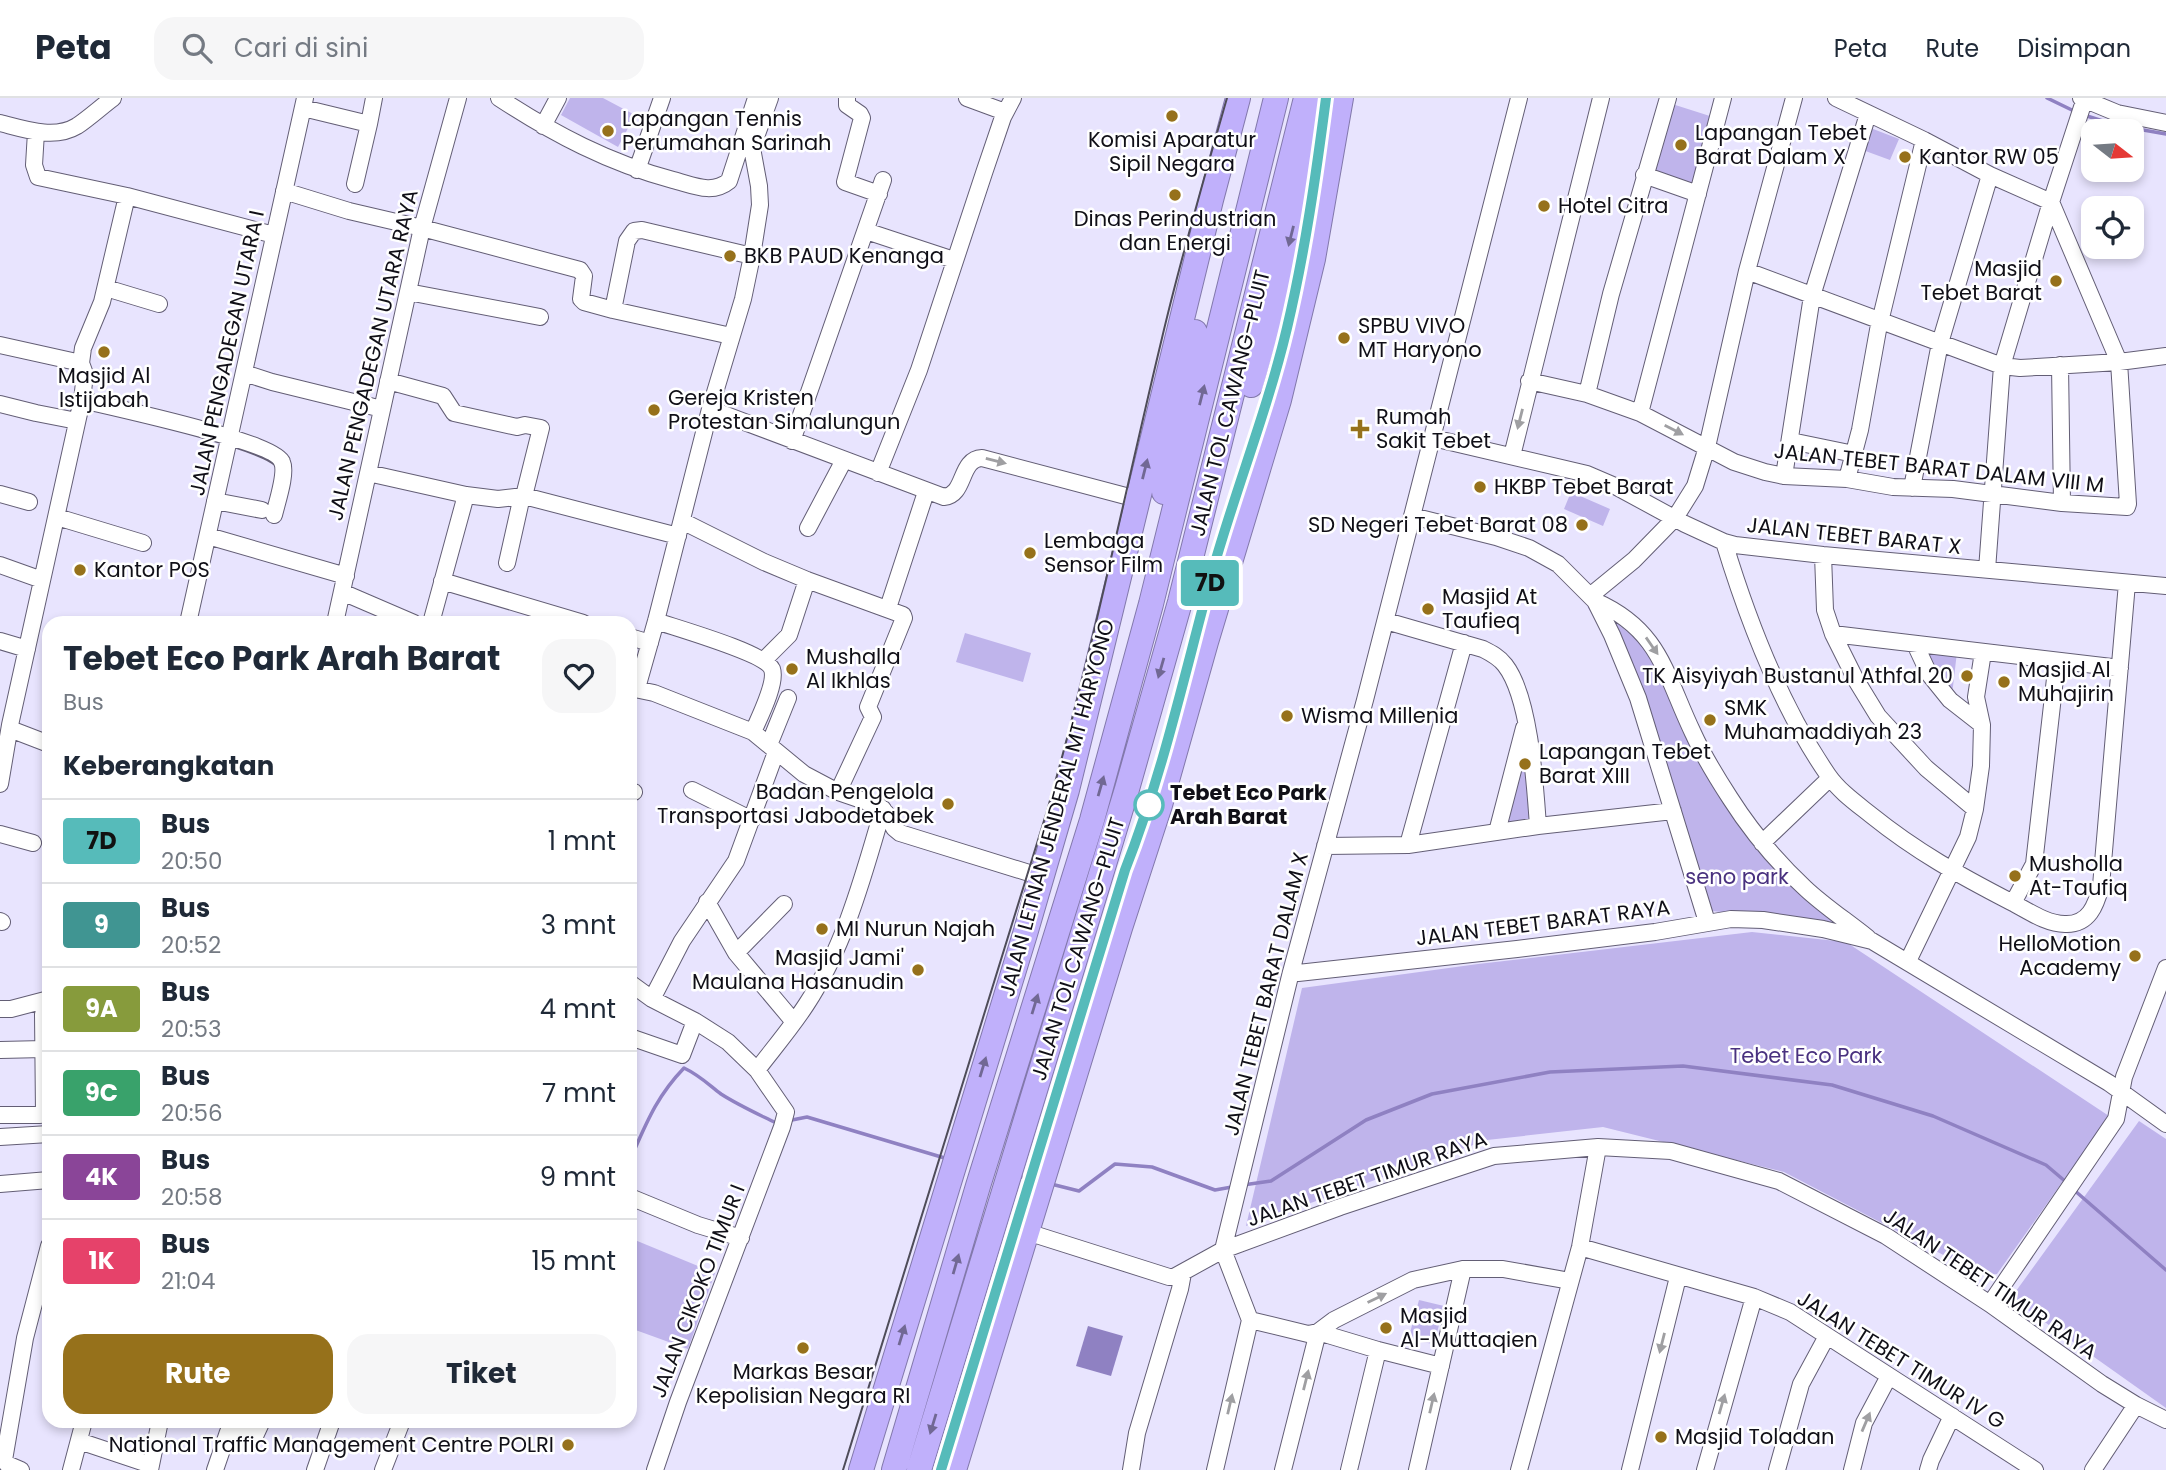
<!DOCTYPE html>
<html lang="id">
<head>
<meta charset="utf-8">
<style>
	:root { --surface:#fff; --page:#f6f6f7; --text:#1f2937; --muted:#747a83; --line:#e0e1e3; --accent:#96711b }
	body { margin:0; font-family:Poppins,sans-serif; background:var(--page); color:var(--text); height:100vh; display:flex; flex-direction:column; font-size:26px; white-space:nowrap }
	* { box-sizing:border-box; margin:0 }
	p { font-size:23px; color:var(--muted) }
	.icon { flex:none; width:38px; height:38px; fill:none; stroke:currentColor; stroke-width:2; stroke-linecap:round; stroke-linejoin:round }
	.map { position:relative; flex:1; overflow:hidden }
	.sheet { position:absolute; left:42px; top:518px; width:595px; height:812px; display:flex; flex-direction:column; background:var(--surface); border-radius:21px; box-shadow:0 4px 10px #0003 }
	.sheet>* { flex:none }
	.badge { padding:0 14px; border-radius:5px; font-size:24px; line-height:46px }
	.needle { width:46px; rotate:107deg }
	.controls { position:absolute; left:2081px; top:21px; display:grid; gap:14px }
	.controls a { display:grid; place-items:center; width:63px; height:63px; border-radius:14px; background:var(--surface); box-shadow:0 4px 10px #0003; font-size:35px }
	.map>.badge { position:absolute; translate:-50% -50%; box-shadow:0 0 0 4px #fff }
	h2 { padding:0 21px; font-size:26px; line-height:63px }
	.round { display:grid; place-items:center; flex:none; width:74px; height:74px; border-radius:21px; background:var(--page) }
	.headline { display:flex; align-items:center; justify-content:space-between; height:119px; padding:0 21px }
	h1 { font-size:33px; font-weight:700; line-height:52px }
	.action { display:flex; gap:14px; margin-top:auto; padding:14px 21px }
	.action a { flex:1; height:80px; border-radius:21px; background:var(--accent); color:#fff; font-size:28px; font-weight:700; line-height:80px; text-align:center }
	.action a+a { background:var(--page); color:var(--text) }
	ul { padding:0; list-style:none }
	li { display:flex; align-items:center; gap:21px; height:84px; padding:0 21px; border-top:2px solid var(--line) }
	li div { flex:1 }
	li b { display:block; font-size:26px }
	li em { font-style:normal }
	li .badge { min-width:77px; font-weight:700; text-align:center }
	header { display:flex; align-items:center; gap:42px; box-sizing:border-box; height:98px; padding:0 35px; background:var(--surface); border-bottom:2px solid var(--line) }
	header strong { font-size:33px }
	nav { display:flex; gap:38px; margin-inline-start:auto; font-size:24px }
	.search { width:490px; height:63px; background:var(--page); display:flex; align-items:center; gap:18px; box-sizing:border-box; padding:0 24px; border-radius:21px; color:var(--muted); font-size:26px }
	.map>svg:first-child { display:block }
	.green { fill:#bfb4eb }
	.water { fill:#8f81c2 }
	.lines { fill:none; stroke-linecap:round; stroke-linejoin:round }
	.stream { stroke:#8f81c2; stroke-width:3.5 }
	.minor-casing { stroke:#635e75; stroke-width:18 }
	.highway-casing { stroke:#8278ab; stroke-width:26 }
	.minor { stroke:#fff; stroke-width:16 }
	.highway { stroke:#c0b0fb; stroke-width:24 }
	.tram { stroke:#4e4c59; stroke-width:2 }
	.oneway { fill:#716894 }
	.oneway2 { fill:#9f9fa2 }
	.line-casing { stroke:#fff; stroke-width:16 }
	.line { stroke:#56bbba; stroke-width:10 }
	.poi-dot { fill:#96711b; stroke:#fff; stroke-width:2.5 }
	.stop-dot { fill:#fff; stroke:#56bbba; stroke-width:3.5 }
	.labels { text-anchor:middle; stroke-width:5; stroke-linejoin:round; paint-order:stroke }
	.poi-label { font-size:21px; fill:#100f17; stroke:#fff; text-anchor:start }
	.street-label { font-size:21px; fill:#100f17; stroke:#fff }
	.stop-label { font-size:21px; font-weight:bold; fill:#100f17; stroke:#fff; text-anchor:start }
	.park-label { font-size:21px; fill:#49317f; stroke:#fff }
</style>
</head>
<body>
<header>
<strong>Peta</strong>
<div class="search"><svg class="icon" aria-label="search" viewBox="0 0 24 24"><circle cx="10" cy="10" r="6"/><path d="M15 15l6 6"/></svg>Cari di sini</div>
<nav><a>Peta</a><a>Rute</a><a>Disimpan</a></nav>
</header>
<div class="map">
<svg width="2166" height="1372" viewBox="0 0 2166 1372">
	<rect width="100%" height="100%" fill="#e8e4fe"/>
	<path class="green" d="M570 0H603L635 17 618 49 561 17Z
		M1669 5 1713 19 1694 87 1649 76Z
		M1868 29 1899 41 1890 62 1860 51Z
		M1571 394 1610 411 1603 428 1564 411Z
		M1587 508 1599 511 1639 543 1661 578 1689 646 1758 749 1845 828 1712 813 1698 779 1630 578Z
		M965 535 1031 555 1023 584 956 564Z
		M1927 551 1957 554 1952 597 1931 566Z
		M1527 642 1533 722 1508 726Z
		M1752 834 1846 844 2109 1018 1997 1176 1989 1177 1976 1174 1784 1074 1603 1029 1487 1042 1246 1128 1302 890 1478 866Z
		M2139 1023 2166 1041V1310L2011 1200Z
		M630 1140 715 1175 688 1251 630 1230Z
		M1419 1202 1444 1208 1434 1246 1408 1242Z"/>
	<path class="water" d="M1088 1228 1123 1238 1111 1278 1076 1268Z"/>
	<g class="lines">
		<path class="stream" d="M2047 0 2076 14
			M2084 17 2115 27 2166 36
			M787 1023 807 1019 948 1061
			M630 1062C646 1026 656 999 684 970 699 977 708 986 721 996 738 1007 758 1016 776 1025L780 1024
			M1017 1078 1033 1082
			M1051 1086 1079 1093 1115 1066 1152 1069 1215 1092 1232 1089
			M1243 1087 1271 1083 1366 1022 1432 996 1550 974 1683 968 1832 987 1933 1018 2046 1067 2066 1084
			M2074 1092 2166 1172"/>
		<g class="minor-casing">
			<path id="minor" d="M499 0C554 36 609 65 673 82 693 87 712 97 729 83L756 0
				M847 0V7L860 16 862 20 845 84 879 96
				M967 0 1005 14
				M2081 0 2117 15 2166 25
				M303 10 369 26 355 86
				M0 25C24 31 54 42 77 28 89 20 101 9 113 0
				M369 26 374 0
				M543 28 558 0
				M36 34 34 67 38 79 127 98 274 137
				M637 72 662 0
				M1644 77 1698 96
				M284 93 349 113 422 130 580 172 584 178 581 201 584 204 613 212 731 238
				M866 133 954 162
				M1747 173 2002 268 2020 270 2119 264 2166 258
				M106 190 159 206
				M408 194 540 219
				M613 212 627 143 634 133 642 132 752 158
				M0 247 81 265
				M2060 267 2062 405
				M244 275 272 284 382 311
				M388 283 443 298 454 315 517 329 525 327 541 330 524 398
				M1529 283 1587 296 1640 315 1734 364 1765 374 1784 378 1847 381 1893 389 1953 391 2062 405 2127 409 2128 406 2119 264 2051 104 1990 77 1924 42 1836 0
				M1587 296 1611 196 1668 0
				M82 302C111 309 275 344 282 364 287 375 277 404 274 417
				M0 306 36 315 77 323
				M710 311 944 399C966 397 959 361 982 360L1137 401
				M1640 315 1723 0
				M1433 340 1587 376 1615 388 1685 426 1724 444 1735 447 1823 457 2166 488
				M792 343 883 82
				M1791 343 1854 356
				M1512 358 1601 0
				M368 375 466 397 498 401 524 398 678 438
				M878 375 919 272 984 75 1003 19 1013 0
				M1784 378 1812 198 1868 16
				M1847 381 1860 332 1878 232 1924 42
				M1912 390 1940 245 1990 77
				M0 396 29 404
				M215 403 262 412
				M1412 418 1496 439 1529 450 1558 466 1595 503 1612 537 1638 600 1707 824
				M57 419 143 445
				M682 423 764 464 807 482 903 517 904 520 868 609 873 619 838 694
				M808 430 844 362
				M208 438 346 478
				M1724 444C1748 523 1781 609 1828 677 1839 693 1856 705 1871 717 1917 754 1959 777 2011 804 2027 812 2046 826 2065 826 2089 827 2096 807 2101 788L2127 485
				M1823 457 1825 512 1833 536 1856 582 1878 618 1926 670 1975 711
				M507 465 522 398
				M0 467 42 482
				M1987 472 2002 268 2051 104 2085 0
				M442 483 583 525
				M342 494 414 525
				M1590 498 1634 462 1675 420 1695 388 1707 349 1747 173 1794 0
				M1595 503C1661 532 1665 577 1693 635 1703 657 1717 680 1730 700 1751 733 1777 764 1805 790 1824 808 1847 823 1868 840
				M888 510 926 394
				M656 523C676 530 765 555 772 571 777 585 759 620 753 634
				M1386 523 1483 551C1491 555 1499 559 1505 567 1530 599 1535 686 1538 728
				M188 525 305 0
				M335 525 422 130 458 0
				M431 525 466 397
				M1833 536 2120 570
				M630 539 650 545
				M0 543 27 551
				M1915 546 1929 576 1950 602 1982 627
				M764 562 789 537 807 482
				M630 590 654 595 753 634 804 676 838 694 879 708 886 715 894 730 900 735 1042 779
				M637 590 656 523 710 311 743 201 752 158 760 107 759 88 752 50 770 0
				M10 631 49 646
				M769 647 788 600
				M0 686 10 627 82 302 85 276 81 265 83 250 102 204 127 98
				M692 692 752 722
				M630 693 634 694
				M1497 734 1524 630
				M0 736 33 745
				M1762 745 1830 680
				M1408 747 1464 545
				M1325 748 1408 747 1538 728 1673 713
				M707 804 736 855 794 924
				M2013 805 2034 766 2057 563
				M0 823 2 824
				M736 855 784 806
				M1908 863 1968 739 1975 711 1981 668 1982 627 1976 599 1983 554
				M1291 874 1298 875 1517 851 1655 834 1731 821 1763 822 1823 831 1872 843 2109 985 2166 1026
				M630 885 652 901 695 923 728 944 757 972 786 1014 782 1029 678 1304 655 1372
				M652 901 682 843 736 763 776 654
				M0 911H11L49 901
				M630 939 682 957 695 923
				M0 952 44 951
				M757 972C773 951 791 930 806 907 845 848 863 779 883 711
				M0 1017H40L44 1014 43 916
				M0 1039 49 1036
				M0 1086 49 1082
				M630 1099 698 1127 741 1140
				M1027 1134 1169 1179H1174L1223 1152 1340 1109 1494 1058 1598 1049 1671 1053 1779 1083 1886 1138 1990 1206 2102 1286 2136 1307 2166 1322
				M1580 1149 1754 1199 1790 1214 2035 1372
				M1990 1206 2116 1021 2124 979 2166 870
				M1250 1222 1308 1236 1318 1234 1378 1252 1441 1268
				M79 1343 151 1367
				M21 1372 7 1366 4 1362 25 1240 49 1148
				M71 1372 84 1323
				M150 1372 160 1323
				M215 1372 228 1334 231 1332 253 1339 256 1336 262 1323
				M315 1372 332 1323
				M383 1372 402 1323
				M1131 1372 1137 1335 1180 1191 1183 1175
				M1215 1372 1250 1222 1223 1152 1291 874 1365 602 1519 0
				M1283 1372 1318 1234 1334 1222 1413 1182 1463 1171H1503L1570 1183
				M1349 1372 1378 1252
				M1417 1372 1463 1171
				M1519 1372 1580 1149 1598 1049
				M1630 1372 1678 1179
				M1705 1372 1754 1199
				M1777 1372 1801 1286 1827 1238
				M1852 1372 1864 1325 1889 1278
				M1928 1372 1931 1362 1952 1318
				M2093 1372 2136 1307"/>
		</g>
		<g class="highway-casing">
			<path id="highway" d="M1251 287 1272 215 1326 0
				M1164 394 1166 373 1195 234
				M861 1372 1025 836 1067 692 1211 102 1238 0
				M894 1372 978 1088 1092 722 1151 506 1276 0
				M919 1372 1127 691 1180 504 1306 0
				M954 1372 1120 830 1160 707 1206 544 1279 302 1313 161 1341 0"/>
		</g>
		<use href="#minor" class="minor"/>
		<use href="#highway" class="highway"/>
		<path class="tram" d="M843 1372 1047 713C1092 557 1124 398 1162 240 1181 159 1204 80 1227 0"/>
	</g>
	<defs><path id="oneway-solid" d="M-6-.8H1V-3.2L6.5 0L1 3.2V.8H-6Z" transform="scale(1.75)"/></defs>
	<g class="oneway">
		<use href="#oneway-solid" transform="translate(1291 138) rotate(104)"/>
		<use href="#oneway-solid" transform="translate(1202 297) rotate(-76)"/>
		<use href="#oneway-solid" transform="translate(1145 371) rotate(-76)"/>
		<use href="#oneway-solid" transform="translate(1161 570) rotate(106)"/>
		<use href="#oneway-solid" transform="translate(1101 688) rotate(-74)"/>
		<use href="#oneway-solid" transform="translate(1035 906) rotate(-73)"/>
		<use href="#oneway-solid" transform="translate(983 969) rotate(-73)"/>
		<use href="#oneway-solid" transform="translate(956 1166) rotate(-74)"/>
		<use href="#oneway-solid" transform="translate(902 1237) rotate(-73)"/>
		<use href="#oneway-solid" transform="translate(933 1326) rotate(107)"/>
	</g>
	<g class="oneway2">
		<use href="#oneway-solid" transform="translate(1520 321) rotate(104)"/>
		<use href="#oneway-solid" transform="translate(1674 332) rotate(27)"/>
		<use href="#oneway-solid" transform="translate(996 363) rotate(14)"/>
		<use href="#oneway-solid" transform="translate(1652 548) rotate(55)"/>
		<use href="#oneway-solid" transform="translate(1377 1200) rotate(-26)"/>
		<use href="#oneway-solid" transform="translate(1662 1245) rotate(104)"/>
		<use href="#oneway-solid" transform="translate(1306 1282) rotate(-76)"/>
		<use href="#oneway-solid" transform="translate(1432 1305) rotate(-77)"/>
		<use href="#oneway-solid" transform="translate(1230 1306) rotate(-77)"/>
		<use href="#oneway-solid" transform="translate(1722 1306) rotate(-74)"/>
		<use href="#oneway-solid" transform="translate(1866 1324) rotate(-67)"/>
	</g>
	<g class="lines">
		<g class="line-casing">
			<path id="line" d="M941 1372 1125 772C1164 673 1186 569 1214 468 1237 388 1268 310 1287 230 1305 154 1316 77 1326 0"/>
		</g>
		<use href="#line" class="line"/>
	</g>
	<g class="poi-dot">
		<circle cx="1172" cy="18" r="7"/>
		<circle cx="608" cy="33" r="7"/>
		<circle cx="1681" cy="47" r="7"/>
		<circle cx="1905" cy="59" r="7"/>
		<circle cx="1175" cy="97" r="7"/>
		<circle cx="1544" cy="108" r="7"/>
		<circle cx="730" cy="158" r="7"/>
		<circle cx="2056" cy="183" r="7"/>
		<circle cx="1344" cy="240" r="7"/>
		<circle cx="104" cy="254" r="7"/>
		<circle cx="654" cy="312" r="7"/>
		<path d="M1356.5 320.5h7v7h7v7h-7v7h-7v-7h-7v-7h7z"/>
		<circle cx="1480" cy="389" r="7"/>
		<circle cx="1582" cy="427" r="7"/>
		<circle cx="1030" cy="455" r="7"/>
		<circle cx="80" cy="472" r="7"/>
		<circle cx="1428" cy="511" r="7"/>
		<circle cx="792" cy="571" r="7"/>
		<circle cx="1967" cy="578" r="7"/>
		<circle cx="2004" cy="584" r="7"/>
		<circle cx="1287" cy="618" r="7"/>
		<circle cx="1710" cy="622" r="7"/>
		<circle cx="1525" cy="666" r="7"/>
		<circle cx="948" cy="706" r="7"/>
		<circle cx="2015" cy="778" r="7"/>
		<circle cx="822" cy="831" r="7"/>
		<circle cx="2135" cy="858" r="7"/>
		<circle cx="918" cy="872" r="7"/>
		<circle cx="1386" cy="1230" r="7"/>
		<circle cx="803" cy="1250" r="7"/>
		<circle cx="1661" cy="1339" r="7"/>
		<circle cx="568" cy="1347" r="7"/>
	</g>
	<circle class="stop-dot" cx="1149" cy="707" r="14"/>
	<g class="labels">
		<g class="poi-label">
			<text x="622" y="28">Lapangan Tennis<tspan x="622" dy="24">Perumahan Sarinah</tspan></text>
			<text x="1695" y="42">Lapangan Tebet<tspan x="1695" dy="24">Barat Dalam X</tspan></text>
			<text x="1172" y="49" text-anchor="middle">Komisi Aparatur<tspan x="1172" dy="24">Sipil Negara</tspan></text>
			<text x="1919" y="66">Kantor RW 05</text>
			<text x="1558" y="115">Hotel Citra</text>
			<text x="1175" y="128" text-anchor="middle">Dinas Perindustrian<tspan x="1175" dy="24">dan Energi</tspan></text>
			<text x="744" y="165">BKB PAUD Kenanga</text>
			<text x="2042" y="178" text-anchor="end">Masjid<tspan x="2042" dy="24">Tebet Barat</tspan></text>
			<text x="1358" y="235">SPBU VIVO<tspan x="1358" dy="24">MT Haryono</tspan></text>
			<text x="104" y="285" text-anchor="middle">Masjid Al<tspan x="104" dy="24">Istijabah</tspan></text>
			<text x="668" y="307">Gereja Kristen<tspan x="668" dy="24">Protestan Simalungun</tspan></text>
			<text x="1376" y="326">Rumah<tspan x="1376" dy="24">Sakit Tebet</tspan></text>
			<text x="1494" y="396">HKBP Tebet Barat</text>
			<text x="1568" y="434" text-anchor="end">SD Negeri Tebet Barat 08</text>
			<text x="1044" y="450">Lembaga<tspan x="1044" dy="24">Sensor Film</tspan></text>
			<text x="94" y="479">Kantor POS</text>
			<text x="1442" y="506">Masjid At<tspan x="1442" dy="24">Taufieq</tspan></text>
			<text x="806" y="566">Mushalla<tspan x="806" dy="24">Al Ikhlas</tspan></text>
			<text x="2018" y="579">Masjid Al<tspan x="2018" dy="24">Muhajirin</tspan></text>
			<text x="1953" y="585" text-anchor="end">TK Aisyiyah Bustanul Athfal 20</text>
			<text x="1724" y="617">SMK<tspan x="1724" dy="24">Muhamaddiyah 23</tspan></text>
			<text x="1301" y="625">Wisma Millenia</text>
			<text x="1539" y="661">Lapangan Tebet<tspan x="1539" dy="24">Barat XIII</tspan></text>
			<text x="934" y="701" text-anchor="end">Badan Pengelola<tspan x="934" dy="24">Transportasi Jabodetabek</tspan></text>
			<text x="2029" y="773">Musholla<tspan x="2029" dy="24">At-Taufiq</tspan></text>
			<text x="836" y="838">MI Nurun Najah</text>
			<text x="2121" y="853" text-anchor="end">HelloMotion<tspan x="2121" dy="24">Academy</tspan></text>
			<text x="904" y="867" text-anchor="end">Masjid Jami'<tspan x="904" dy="24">Maulana Hasanudin</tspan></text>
			<text x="1400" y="1225">Masjid<tspan x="1400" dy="24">Al-Muttaqien</tspan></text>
			<text x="803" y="1281" text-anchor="middle">Markas Besar<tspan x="803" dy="24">Kepolisian Negara RI</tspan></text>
			<text x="1675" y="1346">Masjid Toladan</text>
			<text x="554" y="1354" text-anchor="end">National Traffic Management Centre POLRI</text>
		</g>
		<g class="street-label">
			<text transform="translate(227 255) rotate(-78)" y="7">JALAN PENGADEGAN UTARA I</text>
			<text transform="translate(373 257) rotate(-77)" y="7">JALAN PENGADEGAN UTARA RAYA</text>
			<text transform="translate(1230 305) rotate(-76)" y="7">JALAN TOL CAWANG–PLUIT</text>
			<text transform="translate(1939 370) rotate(6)" y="7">JALAN TEBET BARAT DALAM VIII M</text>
			<text transform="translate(1854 438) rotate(6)" y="7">JALAN TEBET BARAT X</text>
			<text transform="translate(1057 710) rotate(-75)" y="7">JALAN LETNAN JENDERAL MT HARYONO</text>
			<text transform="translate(1543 825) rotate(-7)" y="7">JALAN TEBET BARAT RAYA</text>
			<text transform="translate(1078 851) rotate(-73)" y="7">JALAN TOL CAWANG–PLUIT</text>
			<text transform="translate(1266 896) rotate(-76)" y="7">JALAN TEBET BARAT DALAM X</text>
			<text transform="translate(1367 1081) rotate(-19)" y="7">JALAN TEBET TIMUR RAYA</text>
			<text transform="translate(1990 1186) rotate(34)" y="7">JALAN TEBET TIMUR RAYA</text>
			<text transform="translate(698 1193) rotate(-69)" y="7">JALAN CIKOKO TIMUR I</text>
			<text transform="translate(1901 1262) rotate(32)" y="7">JALAN TEBET TIMUR IV G</text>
		</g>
		<g class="stop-label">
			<text x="1170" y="702">Tebet Eco Park<tspan x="1170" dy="24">Arah Barat</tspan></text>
		</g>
		<g class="park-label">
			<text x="1737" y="786">seno park</text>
			<text x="1806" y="965">Tebet Eco Park</text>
		</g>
	</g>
</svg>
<div class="controls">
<a><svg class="needle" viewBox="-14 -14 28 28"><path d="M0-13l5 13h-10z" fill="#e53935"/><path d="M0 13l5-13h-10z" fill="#747a83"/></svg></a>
<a><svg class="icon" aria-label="locate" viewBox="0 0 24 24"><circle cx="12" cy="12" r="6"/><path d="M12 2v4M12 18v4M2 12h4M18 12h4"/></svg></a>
</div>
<b class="badge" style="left:1210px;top:485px;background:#56bbba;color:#111">7D</b>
<section class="sheet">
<div class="headline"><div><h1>Tebet Eco Park Arah Barat</h1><p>Bus</p></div><a class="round"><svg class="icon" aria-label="heart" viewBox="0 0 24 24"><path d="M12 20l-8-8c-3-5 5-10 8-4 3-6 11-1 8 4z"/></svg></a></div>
<h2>Keberangkatan</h2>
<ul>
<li><span class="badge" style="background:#56bbba;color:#111">7D</span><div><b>Bus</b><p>20:50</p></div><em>1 mnt</em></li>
<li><span class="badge" style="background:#409592;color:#fff">9</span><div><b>Bus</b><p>20:52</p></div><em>3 mnt</em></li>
<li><span class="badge" style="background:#879b3c;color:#fff">9A</span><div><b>Bus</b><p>20:53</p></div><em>4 mnt</em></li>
<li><span class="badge" style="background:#39a26b;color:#fff">9C</span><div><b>Bus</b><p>20:56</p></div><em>7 mnt</em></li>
<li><span class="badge" style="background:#8a4598;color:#fff">4K</span><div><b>Bus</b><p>20:58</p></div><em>9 mnt</em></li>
<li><span class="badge" style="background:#e6426a;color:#fff">1K</span><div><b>Bus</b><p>21:04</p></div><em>15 mnt</em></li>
</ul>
<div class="action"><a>Rute</a><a>Tiket</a></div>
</section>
</div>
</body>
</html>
